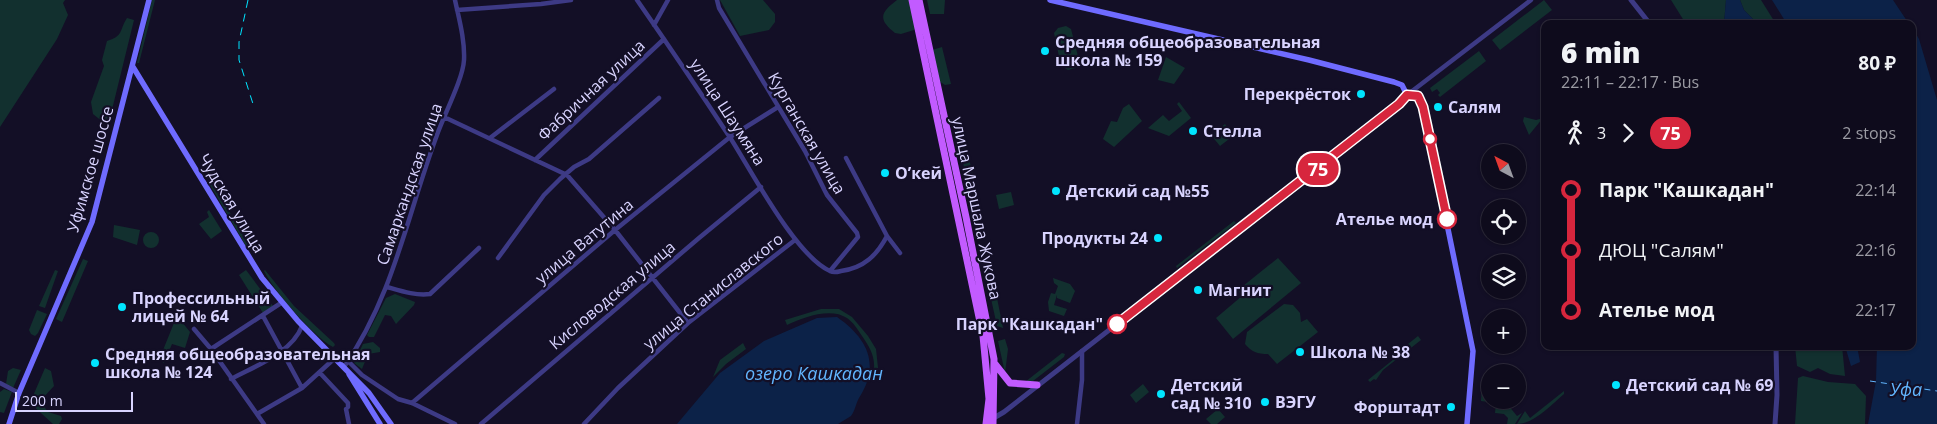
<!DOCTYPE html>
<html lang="en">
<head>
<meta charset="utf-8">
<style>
	:root { --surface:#0e0b1c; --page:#171425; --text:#f1f3f6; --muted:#9b9ba3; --line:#2e2b3b }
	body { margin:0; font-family:"Open Sans",sans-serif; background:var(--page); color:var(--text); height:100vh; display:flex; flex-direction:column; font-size:19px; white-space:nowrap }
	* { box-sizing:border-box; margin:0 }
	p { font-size:16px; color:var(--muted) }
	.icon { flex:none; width:28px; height:28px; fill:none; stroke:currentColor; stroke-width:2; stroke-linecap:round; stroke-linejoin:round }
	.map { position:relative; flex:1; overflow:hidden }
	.side { position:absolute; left:1541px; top:20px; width:375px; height:330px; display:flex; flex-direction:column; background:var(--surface); border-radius:10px; box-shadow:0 1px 4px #0004,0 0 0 1px var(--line) }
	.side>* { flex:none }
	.badge { padding:0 10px; border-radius:16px; font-size:18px; line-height:32px }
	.needle { width:32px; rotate:319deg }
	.buttons { position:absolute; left:1481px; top:144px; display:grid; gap:10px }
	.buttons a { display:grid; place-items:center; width:45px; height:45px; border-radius:50%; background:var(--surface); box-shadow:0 1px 4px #0004,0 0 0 1px var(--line); font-size:25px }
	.scale { position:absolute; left:15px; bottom:12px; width:118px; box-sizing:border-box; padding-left:5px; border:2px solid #d9d4ff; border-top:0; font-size:14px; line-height:18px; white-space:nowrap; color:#d9d4ff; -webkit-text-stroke:4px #130f26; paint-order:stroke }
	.map>.badge { position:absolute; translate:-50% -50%; box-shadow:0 0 0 2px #fff }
	.legs { display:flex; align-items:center; gap:8px; height:55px; padding:0 20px; font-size:16px }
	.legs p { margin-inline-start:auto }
	.summary { display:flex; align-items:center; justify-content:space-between; height:85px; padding:0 20px }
	h1 { font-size:28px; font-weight:800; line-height:38px }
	ul { padding:0 20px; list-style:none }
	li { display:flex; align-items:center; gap:18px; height:60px; font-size:19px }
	li i { display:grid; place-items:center; width:8px; height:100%; margin:0 6px; background:currentColor }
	li i::after { content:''; width:12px; height:12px; margin:-6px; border:4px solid; border-radius:50%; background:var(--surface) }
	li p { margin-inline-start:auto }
	li:first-child i { background:linear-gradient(#0000 50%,currentColor 0) }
	li:last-child i { background:linear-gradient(currentColor 50%,#0000 0) }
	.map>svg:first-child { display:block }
	.green { fill:#12302f }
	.water { fill:#0c2248 }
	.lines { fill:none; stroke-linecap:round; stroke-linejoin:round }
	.ferry { stroke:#62b6ff; stroke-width:1; stroke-dasharray:6 5; stroke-linecap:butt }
	.minor { stroke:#3d3a85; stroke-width:4.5 }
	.tertiary { stroke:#3d3a85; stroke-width:5 }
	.secondary { stroke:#6f6bff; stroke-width:5.5 }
	.primary { stroke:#c25bff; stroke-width:7 }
	.rail { stroke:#00e5ff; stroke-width:1; stroke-dasharray:8 6; stroke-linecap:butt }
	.line-1-casing { stroke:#fff; stroke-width:11 }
	.line-1 { stroke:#d7263d; stroke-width:8 }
	.poi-dot { fill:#00e5ff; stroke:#130f26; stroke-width:2 }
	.stop-1-dot { fill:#fff; stroke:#d7263d; stroke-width:2.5 }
	.labels { text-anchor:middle; stroke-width:4.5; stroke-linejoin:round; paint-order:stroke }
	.poi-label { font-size:16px; font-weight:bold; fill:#d9d4ff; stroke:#130f26; text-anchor:start }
	.street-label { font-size:16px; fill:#d9d4ff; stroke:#130f26 }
	.stop-label { font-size:16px; font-weight:bold; fill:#d9d4ff; stroke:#130f26; text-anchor:end }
	.water-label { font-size:18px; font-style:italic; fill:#62b6ff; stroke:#130f26 }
</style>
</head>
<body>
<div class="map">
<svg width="1937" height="424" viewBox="0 0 1937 424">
	<rect width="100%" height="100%" fill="#130f26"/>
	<path class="green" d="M0 0H65L63 3 68 15 57 39 0 127Z
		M152 0H155L139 63H137Z
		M720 0H763L775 14V22L769 30 740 36Z
		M897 0H910L916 27 914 30 901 34 895 33C877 19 881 12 897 0Z
		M927 0H945L944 14H930Z
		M1544 0 1552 10 1500 50 1492 40Z
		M1671 0H1726L1724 24H1686Z
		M1740 0H1761L1776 24H1754V20L1744 10Z
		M127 18 134 20 108 126 93 114 91 102 104 66 102 60 107 41C124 36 119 30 127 18Z
		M1066 26 1071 29 1079 60 1076 68 1068 70 1061 66 1054 33 1058 28Z
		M942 47 951 84 945 85 939 81 932 50Z
		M1479 51 1486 61 1440 97 1438 95 1440 93 1437 89 1432 92 1430 88Z
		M1166 57 1185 68 1174 84 1158 80Z
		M1179 102 1191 118 1169 136 1148 128 1163 115 1169 121 1182 111 1177 104Z
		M1129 104 1142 121 1114 147 1103 139 1111 121 1117 122 1123 108Z
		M1524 117 1536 120 1543 118 1529 135 1523 121Z
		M1225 124 1233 136 1220 146 1211 135Z
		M963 135 976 187 969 189 957 136Z
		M212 182 250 247 246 246 210 185Z
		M1011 192 1014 205 999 209 996 195Z
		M209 210 222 231 211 239 199 224 209 217 207 212Z
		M1234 221 1236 223 1177 268 1176 266Z
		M114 225 140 230 137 245 113 237Z
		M143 240a8 8 0 1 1 16 0a8 8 0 1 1-16 0Z
		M1278 258 1301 283 1233 339 1216 318 1242 296 1238 290Z
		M83 259 88 261 62 322 56 319Z
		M55 270 58 271 45 308 39 306Z
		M246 270 273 306 263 313 239 275Z
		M265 270 294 306 334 343 335 345 333 347C314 337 273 290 264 271Z
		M1053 278 1070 284 1075 291 1070 303 1057 298V295L1054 305 1067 309 1064 316 1049 311 1048 302 1051 293 1055 294 1058 286 1054 283Z
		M988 285 995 288 1003 328 997 326Z
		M395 294 415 302 414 305 396 324 391 316 385 315 374 337H369L367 335 386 298Z
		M1284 304 1293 305 1300 313 1301 322 1307 319 1318 332 1277 364 1268 354C1257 354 1252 352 1245 344L1247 332Z
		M821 309H839L852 317 868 336 876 349 878 368H874C875 356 869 346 862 336 858 330 853 322 847 318 831 307 803 317 787 325L785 320Z
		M37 310 47 314 38 333 35 336 31 334 29 330Z
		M178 317 190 332 185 348 172 344 164 363 159 360 176 318Z
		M1418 336 1421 340 1383 370 1376 380 1374 379 1370 382 1368 380 1410 346 1408 344Z
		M1005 339 1008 349 1005 373 998 341Z
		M373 342 380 348V352L368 354 362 369 354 363 363 344Z
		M743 343 746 349 726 364 713 377 720 360Z
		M1795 346H1842L1845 376 1830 374 1818 368 1810 372 1797 366Z
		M1062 353 1065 354 1064 357 1033 381 1025 382Z
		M13 368 21 370 13 388 6 384 8 371Z
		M45 368 51 371 54 386 40 401 48 412 61 416 62 419 59 424H53L30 403Z
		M1803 376 1828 382 1855 384 1866 396 1865 424H1795L1798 378Z
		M1490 383V400H1504L1517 416 1522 413 1515 424H1507L1508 418 1504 414 1495 413 1496 403 1481 401 1482 385Z
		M1143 384 1149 392 1136 403 1130 395Z
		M4 389 12 392 4 413 0 412V392Z
		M1564 391V394C1551 405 1534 424 1517 424L1525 411 1530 418Z
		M1218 409 1225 417 1217 424H1211L1206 419Z"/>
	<path class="water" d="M1726 0H1740L1744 10 1754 20V24H1724Z
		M1772 0H1893L1909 24H1787Z
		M1913 29 1919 39 1937 100V424H1868L1876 381 1877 346H1912Z
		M837 317C867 338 881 364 859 398 856 403 855 411 851 416 847 419 842 421 838 424H677L720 373 764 341 817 318Z
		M1845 346H1857L1860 362 1851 366Z"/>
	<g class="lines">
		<path class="ferry" d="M1870 381 1937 391"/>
		<path class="minor" d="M637 0C669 46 700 92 731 139 752 172 796 256 830 271 834 273 837 272 841 271 864 268 877 255 887 236
			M717 0 719 8 805 151 827 195 857 233 858 237 830 271
			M457 10 541 4 571 0
			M654 25 668 0
			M1407 95 1531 0
			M444 117 567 175 615 230 688 323
			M490 138 554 89
			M846 158 887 236 900 253
			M535 160 664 39
			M498 258 544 195 560 179 574 167 589 159 659 98
			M387 287C401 291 416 296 430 294L479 248
			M263 316 302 388
			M194 329 211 349 264 424
			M211 349 281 303
			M348 361 362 375 398 399 412 403 455 424
			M344 367C394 295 407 215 437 135 444 115 463 79 464 60 465 40 459 19 455 0
			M320 373 348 403V407L346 409 349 424
			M231 379C255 366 292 353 302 326
			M0 383 19 393
			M412 403 615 230 730 137 778 107
			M257 414 302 388 335 358
			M481 424 699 238 761 187
			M584 424 618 388 688 323 795 240
			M1077 424 1082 380V351"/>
		<path class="tertiary" d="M1631 0 1650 24
			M992 419 1004 412 1399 104 1407 95
			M1775 424 1777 395 1776 346"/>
		<path class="secondary" d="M1050 0 1309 60 1394 82 1402 85 1407 95 1418 96 1423 107 1473 351 1467 424
			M133 67 262 278 298 321 369 393 391 424
			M349 374 380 424
			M9 424 19 393 92 222 149 0"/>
		<path class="primary" d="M912 0 983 336 989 399 986 424
			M919 0 966 217 994 359 993 424
			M995 364 1010 383 1037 385"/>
		<path class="rail" d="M248 0 239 42V60L254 107"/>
	</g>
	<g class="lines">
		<g class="line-1-casing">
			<path id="line-1" d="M1117 324 1399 104 1407 95 1418 96 1423 107 1447 219"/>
		</g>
		<use href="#line-1" class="line-1"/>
	</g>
	<g class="poi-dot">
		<circle cx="1045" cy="51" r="5"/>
		<circle cx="1361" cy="94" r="5"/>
		<circle cx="1438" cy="107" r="5"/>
		<circle cx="1193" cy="131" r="5"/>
		<circle cx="885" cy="173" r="5"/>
		<circle cx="1056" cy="191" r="5"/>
		<circle cx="1158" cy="238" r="5"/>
		<circle cx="1198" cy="290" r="5"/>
		<circle cx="122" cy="307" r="5"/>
		<circle cx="1300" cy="352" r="5"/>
		<circle cx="95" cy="363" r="5"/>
		<circle cx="1616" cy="385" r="5"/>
		<circle cx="1161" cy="394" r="5"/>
		<circle cx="1265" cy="402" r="5"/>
		<circle cx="1451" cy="407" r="5"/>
	</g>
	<g class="stop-1-dot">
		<circle cx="1430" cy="139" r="6"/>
		<circle cx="1447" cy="219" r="9"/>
		<circle cx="1117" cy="324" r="9"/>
	</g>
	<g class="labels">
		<g class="poi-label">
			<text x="1055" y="48">Средняя общеобразовательная<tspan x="1055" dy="18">школа № 159</tspan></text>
			<text x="1351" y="100" text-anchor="end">Перекрёсток</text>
			<text x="1448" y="113">Салям</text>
			<text x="1203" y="137">Стелла</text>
			<text x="895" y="179">О’кей</text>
			<text x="1066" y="197">Детский сад №55</text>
			<text x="1148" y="244" text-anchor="end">Продукты 24</text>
			<text x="1208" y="296">Магнит</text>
			<text x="132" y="304">Профессильный<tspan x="132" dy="18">лицей № 64</tspan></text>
			<text x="1310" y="358">Школа № 38</text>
			<text x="105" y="360">Средняя общеобразовательная<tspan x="105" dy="18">школа № 124</tspan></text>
			<text x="1171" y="391">Детский<tspan x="1171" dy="18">сад № 310</tspan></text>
			<text x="1626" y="391">Детский сад № 69</text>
			<text x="1275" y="408">ВЭГУ</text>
			<text x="1441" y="413" text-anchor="end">Форштадт</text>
		</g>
		<g class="street-label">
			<text transform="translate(591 90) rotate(-43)" y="6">Фабричная улица</text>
			<text transform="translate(728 112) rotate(57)" y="6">улица Шаумяна</text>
			<text transform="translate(807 133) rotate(60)" y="6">Курганская улица</text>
			<text transform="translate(90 169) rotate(-74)" y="6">Уфимское шоссе</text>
			<text transform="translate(409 184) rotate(-71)" y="6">Самаркандская улица</text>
			<text transform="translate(232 203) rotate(59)" y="6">Чудская улица</text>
			<text transform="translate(977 208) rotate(78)" y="6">улица Маршала Жукова</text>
			<text transform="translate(584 241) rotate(-40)" y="6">улица Ватутина</text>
			<text transform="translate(713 291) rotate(-39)" y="6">улица Станиславского</text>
			<text transform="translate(612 295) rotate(-40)" y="6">Кисловодская улица</text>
		</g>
		<g class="stop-label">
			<text x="1433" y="225">Ателье мод</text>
			<text x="1103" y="330">Парк "Кашкадан"</text>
		</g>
		<g class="water-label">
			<text x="814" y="380">озеро Кашкадан</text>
			<text x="1906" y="396">Уфа</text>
		</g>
	</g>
</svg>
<div class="buttons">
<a><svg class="needle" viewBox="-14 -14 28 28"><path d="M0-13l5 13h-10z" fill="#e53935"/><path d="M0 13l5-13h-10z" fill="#9b9ba3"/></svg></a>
<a><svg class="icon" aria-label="locate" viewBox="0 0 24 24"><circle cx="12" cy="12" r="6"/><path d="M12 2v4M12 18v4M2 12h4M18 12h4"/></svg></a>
<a><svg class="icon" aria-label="layers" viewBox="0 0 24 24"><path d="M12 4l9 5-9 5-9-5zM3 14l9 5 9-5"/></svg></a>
<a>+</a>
<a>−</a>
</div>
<div class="scale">200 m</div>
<b class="badge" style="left:1318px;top:169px;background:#d7263d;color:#fff">75</b>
<section class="side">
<div class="summary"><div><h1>6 min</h1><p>22:11 – 22:17 · Bus</p></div><b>80 ₽</b></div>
<div class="legs"><svg class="icon" aria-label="walk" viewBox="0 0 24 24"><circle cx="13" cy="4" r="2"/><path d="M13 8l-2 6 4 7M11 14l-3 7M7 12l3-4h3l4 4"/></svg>3<svg class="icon" aria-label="forward" viewBox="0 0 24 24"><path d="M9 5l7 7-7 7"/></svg><b class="badge" style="background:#d7263d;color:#fff">75</b><p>2 stops</p></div>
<ul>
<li><i style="color:#d7263d"></i><b>Парк &quot;Кашкадан&quot;</b><p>22:14</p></li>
<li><i style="color:#d7263d"></i><span>ДЮЦ &quot;Салям&quot;</span><p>22:16</p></li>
<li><i style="color:#d7263d"></i><b>Ателье мод</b><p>22:17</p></li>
</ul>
</section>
</div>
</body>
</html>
